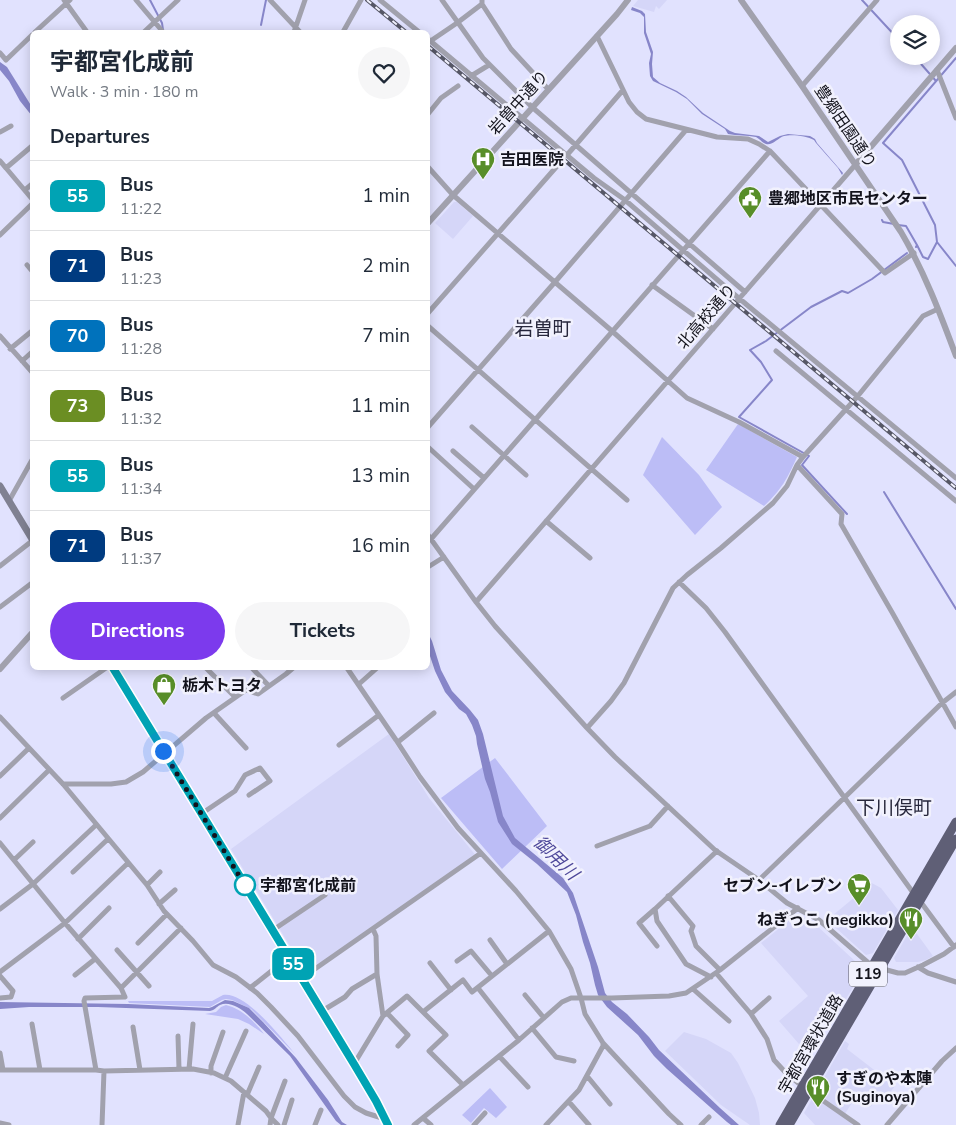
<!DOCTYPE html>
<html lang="en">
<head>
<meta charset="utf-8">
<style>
	:root { --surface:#fff; --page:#f6f6f7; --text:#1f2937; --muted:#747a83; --line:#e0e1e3; --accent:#7c3aed }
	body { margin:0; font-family:"Nunito Sans","Noto Sans JP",sans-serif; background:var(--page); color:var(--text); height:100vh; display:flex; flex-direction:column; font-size:19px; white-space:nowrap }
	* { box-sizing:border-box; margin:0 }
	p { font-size:16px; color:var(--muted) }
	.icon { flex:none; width:28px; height:28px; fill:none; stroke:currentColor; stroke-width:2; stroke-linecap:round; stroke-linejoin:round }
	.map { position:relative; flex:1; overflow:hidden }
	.details { position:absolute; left:30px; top:30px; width:400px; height:640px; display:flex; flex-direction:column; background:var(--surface); border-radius:8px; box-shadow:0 2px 12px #0003 }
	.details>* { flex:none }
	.badge { padding:0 10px; border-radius:8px; font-size:18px; line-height:32px }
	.tools { position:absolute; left:890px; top:15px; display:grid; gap:10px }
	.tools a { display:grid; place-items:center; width:50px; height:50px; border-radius:50%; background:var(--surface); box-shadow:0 2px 12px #0003; font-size:25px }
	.you { position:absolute; width:25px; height:25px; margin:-12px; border:4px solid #fff; border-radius:50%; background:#1a73e8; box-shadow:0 0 0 8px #1a73e833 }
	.map>.badge { position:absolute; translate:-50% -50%; box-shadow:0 0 0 2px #fff }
	h2 { padding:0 20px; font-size:19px; line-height:45px }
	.round { display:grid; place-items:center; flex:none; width:52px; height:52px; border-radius:26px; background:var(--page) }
	.headline { display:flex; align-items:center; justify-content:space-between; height:85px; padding:0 20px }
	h1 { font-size:24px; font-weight:700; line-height:38px }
	.primary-button { display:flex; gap:10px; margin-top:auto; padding:10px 20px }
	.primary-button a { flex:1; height:58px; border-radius:30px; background:var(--accent); color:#fff; font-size:20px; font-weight:700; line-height:58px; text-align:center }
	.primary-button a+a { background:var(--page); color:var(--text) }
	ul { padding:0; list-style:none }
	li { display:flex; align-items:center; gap:15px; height:70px; padding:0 20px; border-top:1px solid var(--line) }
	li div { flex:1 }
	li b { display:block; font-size:19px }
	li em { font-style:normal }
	li .badge { min-width:55px; font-weight:700; text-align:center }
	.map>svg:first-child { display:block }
	.built { fill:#d5d6f8 }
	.green { fill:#bcbdf6 }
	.water { fill:#8786c9 }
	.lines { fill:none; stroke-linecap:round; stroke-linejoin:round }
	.stream { stroke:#8786c9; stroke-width:2 }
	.minor { stroke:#a1a1ad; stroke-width:5 }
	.tertiary { stroke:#a1a1ad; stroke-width:6 }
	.secondary { stroke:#808192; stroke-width:7 }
	.trunk { stroke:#5f5f76; stroke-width:9 }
	.rail-casing { stroke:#565766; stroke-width:4 }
	.rail { stroke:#f1f1fd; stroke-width:2; stroke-dasharray:5.5; stroke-linecap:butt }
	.line-casing { stroke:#fff; stroke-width:11 }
	.line { stroke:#00a3b4; stroke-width:8 }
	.walk { stroke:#13131c; stroke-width:5; stroke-dasharray:0 9 }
	.stop-dot { fill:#fff; stroke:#00a3b4; stroke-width:2.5 }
	.labels { text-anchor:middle; stroke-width:5; stroke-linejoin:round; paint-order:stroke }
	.shield { fill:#f1f1fd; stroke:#565660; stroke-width:1 }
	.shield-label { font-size:15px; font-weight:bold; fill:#13131c }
	.street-label { font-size:16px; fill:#13131c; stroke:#f1f1fd }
	.poi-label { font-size:16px; font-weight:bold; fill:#13131c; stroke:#f1f1fd; text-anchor:start }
	.stop-label { font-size:16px; font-weight:bold; fill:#13131c; stroke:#f1f1fd; text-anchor:start }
	.water-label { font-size:18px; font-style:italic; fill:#4f499b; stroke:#f1f1fd }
	.quarter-label { font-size:19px; fill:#27273c; stroke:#f1f1fd }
</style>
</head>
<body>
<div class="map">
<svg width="956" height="1125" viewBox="0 0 956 1125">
	<rect width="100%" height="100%" fill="#e1e2fe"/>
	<path class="built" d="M638 0H667L659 9 656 6 654 12 633 6Z
		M454 202H457L473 216 453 239 435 223Z
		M389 734 429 798 477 857 307 974 231 849Z
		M868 881 881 888 898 910 873 953 866 955 827 920 861 892Z
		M797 914 815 924 856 962 860 969 859 977 840 1009 834 1006 799 1044 779 1021 808 996 761 943Z
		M912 927 933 956 926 960 918 962H896L894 958Z
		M684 1032 706 1039 731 1053 738 1063 755 1098 759 1113 760 1125H750L721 1105 665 1051Z
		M845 1041 849 1044 847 1049 895 1086 888 1095 884 1093 870 1107 855 1098 843 1117 852 1124 851 1125H815L804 1113Z"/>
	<path class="green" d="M738 424 797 457C787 479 782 489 764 506L706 470Z
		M662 437 699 475 722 507 695 535 643 475Z
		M495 758 547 826 502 869 441 798Z
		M223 995C246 991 282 1039 296 1055L251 1009 232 1000 226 999 222 1000 210 1007 129 1003 128 1001H212Z
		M226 1005C242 1009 255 1022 264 1034L249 1024 238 1019 205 1014 216 1012 221 1007Z
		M490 1088 507 1107 496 1118 484 1108 471 1123 462 1115Z"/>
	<path class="water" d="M632 7 642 11 645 14 646 32 653 52 652 64 653 77 660 83 677 91 686 97 703 113 730 131 735 133 759 136 768 142 780 136 788 134 810 136 815 139 817 143 843 173 842 175 838 168 816 143 814 140C807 136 792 134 784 136 778 138 772 146 766 144 762 143 760 139 756 137 747 135 737 136 728 134L725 129 702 114 687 99 676 92 653 81 650 76 649 63 651 54 644 33V17L640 13 631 10Z
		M0 62 7 67 32 107V116L20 101 9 81 0 70Z
		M428 633 432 641 441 670 452 691 470 710 478 720 483 734 503 816 515 838 563 878 573 893 598 967 605 993 612 1002 627 1014 649 1037 659 1050 720 1108 739 1125H731L727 1122 667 1069 654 1056 638 1035 607 1007 598 995 595 985 590 963 583 942 576 915 567 892 537 864 512 844 498 822 490 792 485 779 477 744 476 736 472 725 466 714 459 709 445 692 435 671 428 650Z
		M225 1000 233 1001 249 1008 263 1022 296 1058 328 1100 342 1122 347 1125H341L336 1121 290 1056 247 1014C240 1008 229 1001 220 1005 216 1007 215 1010 210 1011L98 1007H29L0 1009V1002L128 1004 209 1008 212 1007Z"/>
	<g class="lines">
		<path class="stream" d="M150 0 162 23 163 30
			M862 0 899 40
			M261 25 266 0
			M914 56 936 81
			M882 220 883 222 894 224
			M898 225 906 226 917 245
			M937 242 935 225 902 160 883 143 956 58
			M916 247 917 245 923 257 928 259 937 242 956 266
			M884 492 956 609
			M847 514 802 465 809 456 739 417 772 380 761 362 750 350 766 341 811 307 842 291 848 293 872 279 907 253"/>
		<path class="minor" d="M64 0 87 32
			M136 0 163 32
			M270 0 300 32
			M380 0 419 32
			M442 0 483 58 532 107 745 292
			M482 4 511 49 548 89
			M35 32 70 0
			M144 32 178 0
			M294 32 305 0
			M343 32 361 0
			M597 36 629 102 637 112 646 119 717 137 748 139 759 144 770 151 885 273 914 253
			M428 39 594 178 625 200 735 295 956 478
			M429 42 457 23 482 4V0
			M0 53 6 60 32 35
			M937 70 956 118
			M471 76 489 65
			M802 86 877 0
			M428 114 441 98 458 86
			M0 132 11 126
			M32 146 6 168 32 199
			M567 155 623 90
			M0 161 6 168
			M428 167 453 195 612 331 687 398 739 422 803 457
			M25 190 32 184
			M0 235 32 204
			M27 265 32 271
			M652 285 713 329
			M428 313 558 165
			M428 326 627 500
			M0 336 32 372
			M10 349 32 331
			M776 351 956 501
			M22 361 32 352
			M428 427 555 282 686 130
			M472 427 526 475
			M428 447 474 489
			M453 451 484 478
			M797 465 842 514 841 524 893 614 956 727
			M9 501 32 460
			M546 521 590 558
			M428 535 476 602 495 626 587 728 615 757 715 850 759 880 787 903 819 920 872 966 898 973H905L923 965 944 954 956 945
			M431 539 770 151
			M0 566 32 541
			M428 567 444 557
			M679 582 706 608 725 632 914 894
			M476 602 856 164
			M0 607 32 583
			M206 668 235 697
			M252 668 269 686
			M347 668 396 740 420 777 458 828 516 891 549 931 571 969 581 998 585 1014 603 1043V1046L579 1090 546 1125
			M359 684 377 668
			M63 698 106 668
			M214 713 246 748
			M0 717 63 784 147 885 164 911 193 941 213 965 236 977 257 993 271 1007 298 1036 344 1096 355 1107 366 1113 385 1119
			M587 728 611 701 624 683 673 588 687 575 721 548 773 503 787 486 797 465 803 457 857 397 923 316 938 309
			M398 742 434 713
			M339 745 379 715
			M0 776 29 748
			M63 784H111L126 782 143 772 206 718 246 690 258 694 286 674 293 668
			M201 814 235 791 245 775 260 768 270 781 249 795
			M0 818 49 770
			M0 843 65 923 121 988 125 997 85 998 84 1001 96 1070
			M597 846 650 826 668 806
			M14 860 33 842
			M73 872 108 839
			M759 880 844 798 942 703 956 692
			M147 885 160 872
			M668 896 693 926 691 931 696 946 720 970
			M920 901 954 947
			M159 904 175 890
			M0 909 33 884 96 825
			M655 909 639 923 657 946
			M273 930 325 895
			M78 939 109 908
			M490 940 507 964
			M138 943 167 914
			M117 950 149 986
			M457 961 471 951 492 976
			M430 963 451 990
			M918 967 928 973 956 982
			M0 972 65 923 128 863
			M716 973 751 1014 767 1039 774 1060 786 1073 802 1086 858 1125
			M75 975 95 959
			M0 976 13 991 11 997 0 998
			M711 977 686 964 657 921 655 909 717 851
			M302 978 481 853
			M121 988 181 928
			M250 988 289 957
			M478 988 519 1040
			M693 989 729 1021
			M525 995 544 1018
			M322 1011 345 997 352 989 377 974
			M423 1012 463 980 472 992 549 931
			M387 1013 408 1035 398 1046
			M751 1014 769 998
			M383 1016 407 996 446 1035 429 1051 463 1085
			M32 1024 40 1070
			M133 1027 140 1070
			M532 1028 556 1057 574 1061
			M178 1036 179 1069
			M603 1043 669 1114 681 1125
			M0 1053 3 1070
			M499 1056 528 1087
			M354 1064 383 1016 377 974 376 936 373 929
			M189 1069 193 1024
			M0 1070H96L104 1071 193 1069 214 1073 231 1081 266 1111 271 1118 270 1125
			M211 1073V1066L223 1032
			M587 1076 610 1104
			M225 1078 246 1031
			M247 1095 259 1067
			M569 1102 589 1125
			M423 1118 431 1125
			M0 1123 9 1125
			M102 1125 104 1071
			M238 1125 244 1092
			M278 1125 271 1118 285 1081
			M284 1125 292 1100
			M315 1125 321 1110
			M414 1125 519 1040 562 1002 571 998H612L669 996 686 993 720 970 798 908
			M474 1125 485 1113
			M701 1125 709 1117
			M887 1125 942 1061 956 1048"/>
		<path class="tertiary" d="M741 0 802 86 901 232C924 271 940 313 956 356
			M856 164 956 48
			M428 223 617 14 628 0
			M0 669 32 633"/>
		<path class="secondary" d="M0 486 32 539
			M113 668 354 1064 376 1101 388 1125"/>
		<path class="trunk" d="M780 1125 956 822
			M789 1125 956 839"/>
		<g class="rail-casing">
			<path id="rail" d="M367 0 406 32
				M428 46 956 488"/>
		</g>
		<use href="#rail" class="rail"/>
	</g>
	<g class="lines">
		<g class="line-casing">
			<path id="line" d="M113 668 354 1064 376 1101 388 1125"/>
		</g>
		<use href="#line" class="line"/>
		<path class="walk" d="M163 751 246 887 245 885"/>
	</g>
	<defs>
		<g id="hospital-pin" transform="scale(1.25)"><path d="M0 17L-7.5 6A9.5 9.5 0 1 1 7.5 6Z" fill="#588e29" stroke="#f1f1fd"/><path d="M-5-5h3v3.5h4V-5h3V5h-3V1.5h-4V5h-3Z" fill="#fff"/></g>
		<g id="civic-pin" transform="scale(1.25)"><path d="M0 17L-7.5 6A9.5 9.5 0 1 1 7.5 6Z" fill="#588e29" stroke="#f1f1fd"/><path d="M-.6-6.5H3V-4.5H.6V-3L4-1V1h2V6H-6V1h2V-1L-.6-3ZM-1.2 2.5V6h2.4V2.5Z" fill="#fff"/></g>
		<g id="shop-pin" transform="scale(1.25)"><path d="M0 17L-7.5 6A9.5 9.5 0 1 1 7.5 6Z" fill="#588e29" stroke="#f1f1fd"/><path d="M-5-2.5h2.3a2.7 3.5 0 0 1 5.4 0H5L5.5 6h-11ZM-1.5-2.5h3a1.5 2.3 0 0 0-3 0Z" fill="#fff"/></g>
		<g id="supermarket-pin" transform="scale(1.25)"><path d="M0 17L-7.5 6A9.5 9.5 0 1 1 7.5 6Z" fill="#588e29" stroke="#f1f1fd"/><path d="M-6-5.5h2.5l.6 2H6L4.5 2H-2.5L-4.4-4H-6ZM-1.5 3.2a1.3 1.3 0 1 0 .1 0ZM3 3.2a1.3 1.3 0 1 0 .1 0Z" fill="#fff"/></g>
		<g id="restaurant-pin" transform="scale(1.25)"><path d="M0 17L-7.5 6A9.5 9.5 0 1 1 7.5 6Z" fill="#588e29" stroke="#f1f1fd"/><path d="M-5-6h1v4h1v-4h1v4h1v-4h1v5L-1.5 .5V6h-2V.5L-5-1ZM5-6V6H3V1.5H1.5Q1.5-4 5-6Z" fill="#fff"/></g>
	</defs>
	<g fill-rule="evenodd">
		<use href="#hospital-pin" x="483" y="159"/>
		<use href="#civic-pin" x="750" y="198"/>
		<use href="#shop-pin" x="164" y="685"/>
		<use href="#supermarket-pin" x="859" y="885"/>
		<use href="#restaurant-pin" x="911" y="919"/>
		<use href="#restaurant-pin" x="818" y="1087"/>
	</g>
	<circle class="stop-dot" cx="245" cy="885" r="10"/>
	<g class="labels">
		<rect class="shield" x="849" y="961.5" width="38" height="25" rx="4"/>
		<g class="shield-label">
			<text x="868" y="979">119</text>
		</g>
		<g class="street-label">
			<text transform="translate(518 102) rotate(-48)" y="6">岩曽中通り</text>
			<text transform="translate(846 126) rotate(56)" y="6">豊郷田園通り</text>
			<text transform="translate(706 316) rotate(-49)" y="6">北高校通り</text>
			<text transform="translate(810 1044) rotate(-60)" y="6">宇都宮環状道路</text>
		</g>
		<g class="poi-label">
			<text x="500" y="165">吉田医院</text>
			<text x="768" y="204">豊郷地区市民センター</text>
			<text x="182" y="691">栃木トヨタ</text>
			<text x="842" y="891" text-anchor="end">セブン-イレブン</text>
			<text x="894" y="925" text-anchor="end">ねぎっこ (negikko)</text>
			<text x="836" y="1084">すぎのや本陣<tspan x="836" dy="18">(Suginoya)</tspan></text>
		</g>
		<g class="stop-label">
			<text x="260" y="891">宇都宮化成前</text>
		</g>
		<g class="water-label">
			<text transform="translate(556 858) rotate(44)" y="6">御用川</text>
		</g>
		<g class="quarter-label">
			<text x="543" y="335">岩曽町</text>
			<text x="894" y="814">下川俣町</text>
		</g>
	</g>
</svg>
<div class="tools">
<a><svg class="icon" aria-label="layers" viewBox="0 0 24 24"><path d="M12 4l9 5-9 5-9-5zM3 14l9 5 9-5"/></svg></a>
</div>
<div class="you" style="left:163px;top:751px"></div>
<b class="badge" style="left:293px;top:964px;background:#00a3b4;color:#fff">55</b>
<section class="details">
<div class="headline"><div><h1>宇都宮化成前</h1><p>Walk · 3 min · 180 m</p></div><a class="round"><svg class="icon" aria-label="heart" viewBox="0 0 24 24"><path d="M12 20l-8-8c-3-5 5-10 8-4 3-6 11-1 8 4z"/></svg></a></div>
<h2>Departures</h2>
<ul>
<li><span class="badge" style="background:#00a3b4;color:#fff">55</span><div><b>Bus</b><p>11:22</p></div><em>1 min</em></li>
<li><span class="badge" style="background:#003b80;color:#fff">71</span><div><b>Bus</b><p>11:23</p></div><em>2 min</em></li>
<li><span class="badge" style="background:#0072bc;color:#fff">70</span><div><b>Bus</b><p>11:28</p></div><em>7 min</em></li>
<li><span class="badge" style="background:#6b8e23;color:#fff">73</span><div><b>Bus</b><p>11:32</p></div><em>11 min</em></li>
<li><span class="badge" style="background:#00a3b4;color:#fff">55</span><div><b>Bus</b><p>11:34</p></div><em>13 min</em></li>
<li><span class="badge" style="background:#003b80;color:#fff">71</span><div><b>Bus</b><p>11:37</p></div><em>16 min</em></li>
</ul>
<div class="primary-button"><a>Directions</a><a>Tickets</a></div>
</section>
</div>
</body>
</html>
